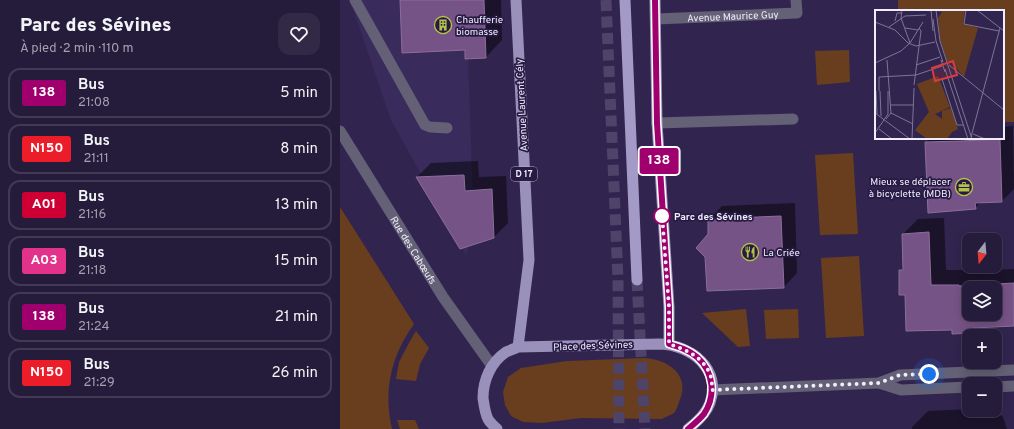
<!DOCTYPE html>
<html lang="fr">
<head>
<meta charset="utf-8">
<style>
	:root { --surface:#251c3b; --page:#312946; --text:#f1f3f6; --muted:#a3a1af; --line:#423a55 }
	body { margin:0; font-family:Overpass,sans-serif; background:var(--page); color:var(--text); height:100vh; display:flex; flex-direction:column; font-size:15px; white-space:nowrap }
	* { box-sizing:border-box; margin:0 }
	p { font-size:13px; color:var(--muted) }
	.icon { flex:none; width:22px; height:22px; fill:none; stroke:currentColor; stroke-width:2; stroke-linecap:round; stroke-linejoin:round }
	.map { position:relative; flex:1; overflow:hidden }
	.side { display:flex; flex-direction:column; background:var(--surface); width:340px }
	.side>* { flex:none }
	.badge { padding:0 8px; border-radius:3px; font-size:14px; line-height:26px }
	.needle { width:26px; rotate:196deg }
	.buttons { position:absolute; left:622px; top:233px; display:grid; gap:8px }
	.buttons a { display:grid; place-items:center; width:40px; height:40px; border-radius:8px; background:var(--surface); box-shadow:0 2px 10px #0003,0 0 0 1px var(--line); font-size:20px }
	.you { position:absolute; width:20px; height:20px; margin:-10px; border:3px solid #fff; border-radius:50%; background:#1a73e8; box-shadow:0 0 0 6px #1a73e833 }
	.map>.badge { position:absolute; translate:-50% -50%; box-shadow:0 0 0 2px #fff }
	.round { display:grid; place-items:center; flex:none; width:42px; height:42px; border-radius:12px; background:var(--page) }
	.headline { display:flex; align-items:center; justify-content:space-between; height:68px; padding:0 20px }
	h1 { font-size:19px; font-weight:800; line-height:30px }
	ul { padding:0; list-style:none }
	li { display:flex; align-items:center; gap:12px; height:50px; margin:0 8px 6px; padding:0 12px; border:2px solid var(--line); border-radius:12px }
	li div { flex:1 }
	li b { display:block; font-size:15px }
	li em { font-style:normal }
	li .badge { min-width:44px; font-weight:700; text-align:center }
	main { display:flex; flex:1; min-height:0 }
	.map>svg:first-child { display:block }
	.built { fill:#392b5c }
	.green { fill:#693e1f }
	.shadow { fill:#0007; fill-rule:evenodd }
	.building { fill:#765386; stroke:#8c6e9a; fill-rule:evenodd }
	.lines { fill:none; stroke-linecap:round; stroke-linejoin:round }
	.trunk-tunnel { stroke:#4e4369; stroke-width:11; stroke-dasharray:11 5.5; stroke-linecap:butt }
	.service { stroke:#646075; stroke-width:11 }
	.minor { stroke:#646075; stroke-width:11 }
	.primary { stroke:#9990bb; stroke-width:11 }
	.trunk { stroke:#a49ac8; stroke-width:11 }
	.line-casing { stroke:#fff; stroke-width:9 }
	.line { stroke:#a0006e; stroke-width:6 }
	.walk { stroke:#f0edfd; stroke-width:4; stroke-dasharray:0 7.2 }
	.stop-dot { fill:#fff; stroke:#a0006e; stroke-width:2 }
	.labels { text-anchor:middle; stroke-width:3.5; stroke-linejoin:round; paint-order:stroke }
	.shield { fill:#271b44; stroke:#b4aec6; stroke-width:1 }
	.shield-label { font-size:9px; font-weight:bold; fill:#f0edfd }
	.street-label { font-size:10px; fill:#f0edfd; stroke:#271b44 }
	.poi-label { font-size:10px; fill:#f0edfd; stroke:#271b44; text-anchor:start }
	.stop-label { font-size:10px; font-weight:bold; fill:#f0edfd; stroke:#271b44; text-anchor:start }
	.inset-road { fill:none; stroke:#7d7595; stroke-width:1 }
	.view { fill:#d93c3d; fill-opacity:0.15; stroke:#d93c3d; stroke-width:2 }
	.inset-edge { fill:none; stroke:#f0edfd; stroke-width:2 }
</style>
</head>
<body>
<main>
<section class="side">
<div class="headline"><div><h1>Parc des Sévines</h1><p>À pied · 2 min · 110 m</p></div><a class="round"><svg class="icon" aria-label="heart" viewBox="0 0 24 24"><path d="M12 20l-8-8c-3-5 5-10 8-4 3-6 11-1 8 4z"/></svg></a></div>
<ul>
<li><span class="badge" style="background:#a0006e;color:#fff">138</span><div><b>Bus</b><p>21:08</p></div><em>5 min</em></li>
<li><span class="badge" style="background:#ed1c29;color:#fff">N150</span><div><b>Bus</b><p>21:11</p></div><em>8 min</em></li>
<li><span class="badge" style="background:#ce0033;color:#fff">A01</span><div><b>Bus</b><p>21:16</p></div><em>13 min</em></li>
<li><span class="badge" style="background:#e33289;color:#fff">A03</span><div><b>Bus</b><p>21:18</p></div><em>15 min</em></li>
<li><span class="badge" style="background:#a0006e;color:#fff">138</span><div><b>Bus</b><p>21:24</p></div><em>21 min</em></li>
<li><span class="badge" style="background:#ed1c29;color:#fff">N150</span><div><b>Bus</b><p>21:29</p></div><em>26 min</em></li>
</ul>
</section>
<div class="map">
<svg width="674" height="429" viewBox="0 0 674 429">
	<rect width="100%" height="100%" fill="#31254f"/>
	<path class="built" d="M10 0H126L134 229 126 255 51 120Z"/>
	<path class="green" d="M558 0H674V122H663V11H558Z
		M509 50 510 82 477 85 475 51Z
		M513 153 518 234 480 235 475 155Z
		M0 207 74 324C51 356 43 390 52 429H0Z
		M519 256 524 336 486 338 481 258Z
		M406 309 410 346 398 347 362 313Z
		M458 309 459 338 426 339 424 310Z
		M76 331 89 348 80 364 76 381 56 379 59 362 70 341Z
		M305 358C329 360 351 375 339 402 338 405 336 411 334 413 331 415 325 417 322 419L241 418 202 423 183 422 171 416 165 405 163 392 168 377 181 368 227 361Z
		M57 420H75L79 429H60Z"/>
	<path class="shadow" d="M61 0H161L162 40 146 57 125 49Z
		M673 126 674 189 662 201H642L635 208 586 142 591 138H663V127Z
		M138 161 139 177 166 176 168 223 154 237 77 177 91 163Z
		M455 203 457 273 444 287 369 219 382 206Z
		M604 218 606 270H634V271L674 269V325L639 327 633 332 613 333V329L566 294 560 271 564 267 563 234 578 219ZM629 288H655V314H629Z
		M629 409V415L659 414 663 417 667 429H572V427L588 411Z"/>
	<path class="building" d="M60 0H144L146 58 125 59V50L62 53Z
		M660 139 662 202 635 203 636 209 588 213 585 142 622 141Z
		M124 175 125 191 152 189 154 238 120 249 76 177Z
		M441 216 444 288 367 291 365 257 356 248 368 234V219Z
		M589 232 591 285H619V286L674 283V326L633 328V333L612 334V330L566 331 565 295H559V270H563L562 234ZM629 288H655V314H629Z"/>
	<g class="lines">
		<path class="trunk-tunnel" d="M266 0 278 280 279 429
			M297 280 305 429"/>
		<path class="service" d="M15 0 85 125 90 127 107 128
			M317 123 453 119"/>
		<g class="minor">
			<path id="s1" d="M316 19 457 13 456 0"/>
			<path id="s2" d="M0 131 103 297 152 366"/>
			<path d="M539 383 561 390 629 387"/>
			<path d="M655 387 674 386"/>
			<path d="M372 390 539 383 560 375 674 370"/>
		</g>
		<path class="primary" d="M176 0 189 260 178 347
			M315 0 317 123 329 307V344
			M157 429C154 426 150 423 148 419 145 413 144 405 143 398 143 380 151 362 166 352 170 350 174 349 178 347L320 344C351 345 382 369 370 403 366 414 357 422 348 429"/>
		<path class="trunk" d="M285 0 297 280"/>
	</g>
	<g class="lines">
		<g class="line-casing">
			<path id="line" d="M315 0 317 123 329 307V344C339 347 349 350 357 357 374 372 376 396 364 414 359 420 354 424 348 429"/>
		</g>
		<use href="#line" class="line"/>
		<path class="walk" d="M322 216V214L329 307V344C347 350 365 358 371 377 372 381 372 386 372 390L539 383 560 375 589 374"/>
	</g>
	<defs>
		<g id="building-ring" transform="scale(0.9)"><circle r="9.5" fill="#271b44" stroke="#b5c249" stroke-width="1.5"/><path d="M-4-6H4V6H1V3H-1V6H-4ZM-2.5-4.3h1.7v1.8h-1.7ZM.8-4.3h1.7v1.8H.8ZM-2.5-1h1.7V.8h-1.7ZM.8-1h1.7V.8H.8Z" fill="#b5c249"/></g>
		<g id="office-ring" transform="scale(0.9)"><circle r="9.5" fill="#271b44" stroke="#b5c249" stroke-width="1.5"/><path d="M-6-3h4V-5.5h4V-3h4V5H-6ZM-1-4.5V-3h2v-1.5ZM-6 0V1H6V0Z" fill="#b5c249"/></g>
		<g id="restaurant-ring" transform="scale(0.9)"><circle r="9.5" fill="#271b44" stroke="#b5c249" stroke-width="1.5"/><path d="M-5-6h1v4h1v-4h1v4h1v-4h1v5L-1.5 .5V6h-2V.5L-5-1ZM5-6V6H3V1.5H1.5Q1.5-4 5-6Z" fill="#b5c249"/></g>
	</defs>
	<g fill-rule="evenodd">
		<use href="#building-ring" x="103" y="25"/>
		<use href="#office-ring" x="624" y="187"/>
		<use href="#restaurant-ring" x="410" y="252"/>
	</g>
	<circle class="stop-dot" cx="322" cy="216" r="8"/>
	<g class="labels">
		<rect class="shield" x="171" y="167" width="26" height="14" rx="3"/>
		<g class="shield-label">
			<text x="184" y="177">D 17</text>
		</g>
		<g class="street-label">
			<text dy="4" stroke="none"><textPath href="#s1" startOffset="77">Avenue Maurice Guy</textPath></text>
			<text transform="translate(181 105) rotate(-93)" y="4">Avenue Laurent Cély</text>
			<text dy="4" stroke="none"><textPath href="#s2" startOffset="140">Rue des Cabœufs</textPath></text>
			<text transform="translate(253 345) rotate(-2)" y="4">Place des Sévines</text>
		</g>
		<g class="poi-label">
			<text x="116" y="23">Chaufferie<tspan x="116" dy="12">biomasse</tspan></text>
			<text x="611" y="185" text-anchor="end">Mieux se déplacer<tspan x="611" dy="12">à bicyclette (MDB)</tspan></text>
			<text x="423" y="256">La Criée</text>
		</g>
		<g class="stop-label">
			<text x="334" y="220">Parc des Sévines</text>
		</g>
	</g>
	<g transform="translate(535 10)">
		<rect width="129" height="129" fill="#31254f"/>
		<path d="M90 0 88 14 103 18 89 67 75 51H72L65 29 63 8 67 2 62 1ZM63 66 75 97 60 104 67 109V101L76 98 83 119 77 122 72 129H52L40 120 54 102 42 74Z" fill="#693e1f"/>
		<path class="inset-road" d="M27 0 26 8 35 33M56 0 58 21M61 0 65 31 97 129M91 0 89 14 124 21M102 0 129 21M58 9 61 31 68 52M20 11 22 3H26M0 12 20 20 33 33 41 36 60 32M14 17 30 6 51 5M30 18 43 20M66 50 70 62M0 53 26 41 35 33 48 12M41 55 65 47M74 55 129 100M70 59 93 129M72 68 67 69 82 115H88M39 75 46 21 44 18M1 81 2 104M4 81V67L41 65 67 56M5 81 6 106M16 95H39M0 103 35 129M16 103 38 114M11 109 16 103 12 50M4 119 17 129M0 123 13 104V81M98 124 110 129M96 127 125 18M37 129 39 78"/>
		<path class="view" d="M78 51 82 65 60 71 57 58Z"/>
		<rect width="129" height="129" class="inset-edge"/>
	</g>
</svg>
<div class="buttons">
<a><svg class="needle" viewBox="-14 -14 28 28"><path d="M0-13l5 13h-10z" fill="#e53935"/><path d="M0 13l5-13h-10z" fill="#a3a1af"/></svg></a>
<a><svg class="icon" aria-label="layers" viewBox="0 0 24 24"><path d="M12 4l9 5-9 5-9-5zM3 14l9 5 9-5"/></svg></a>
<a>+</a>
<a>−</a>
</div>
<div class="you" style="left:589px;top:374px"></div>
<b class="badge" style="left:319px;top:161px;background:#a0006e;color:#fff">138</b>
</div>
</main>
</body>
</html>
